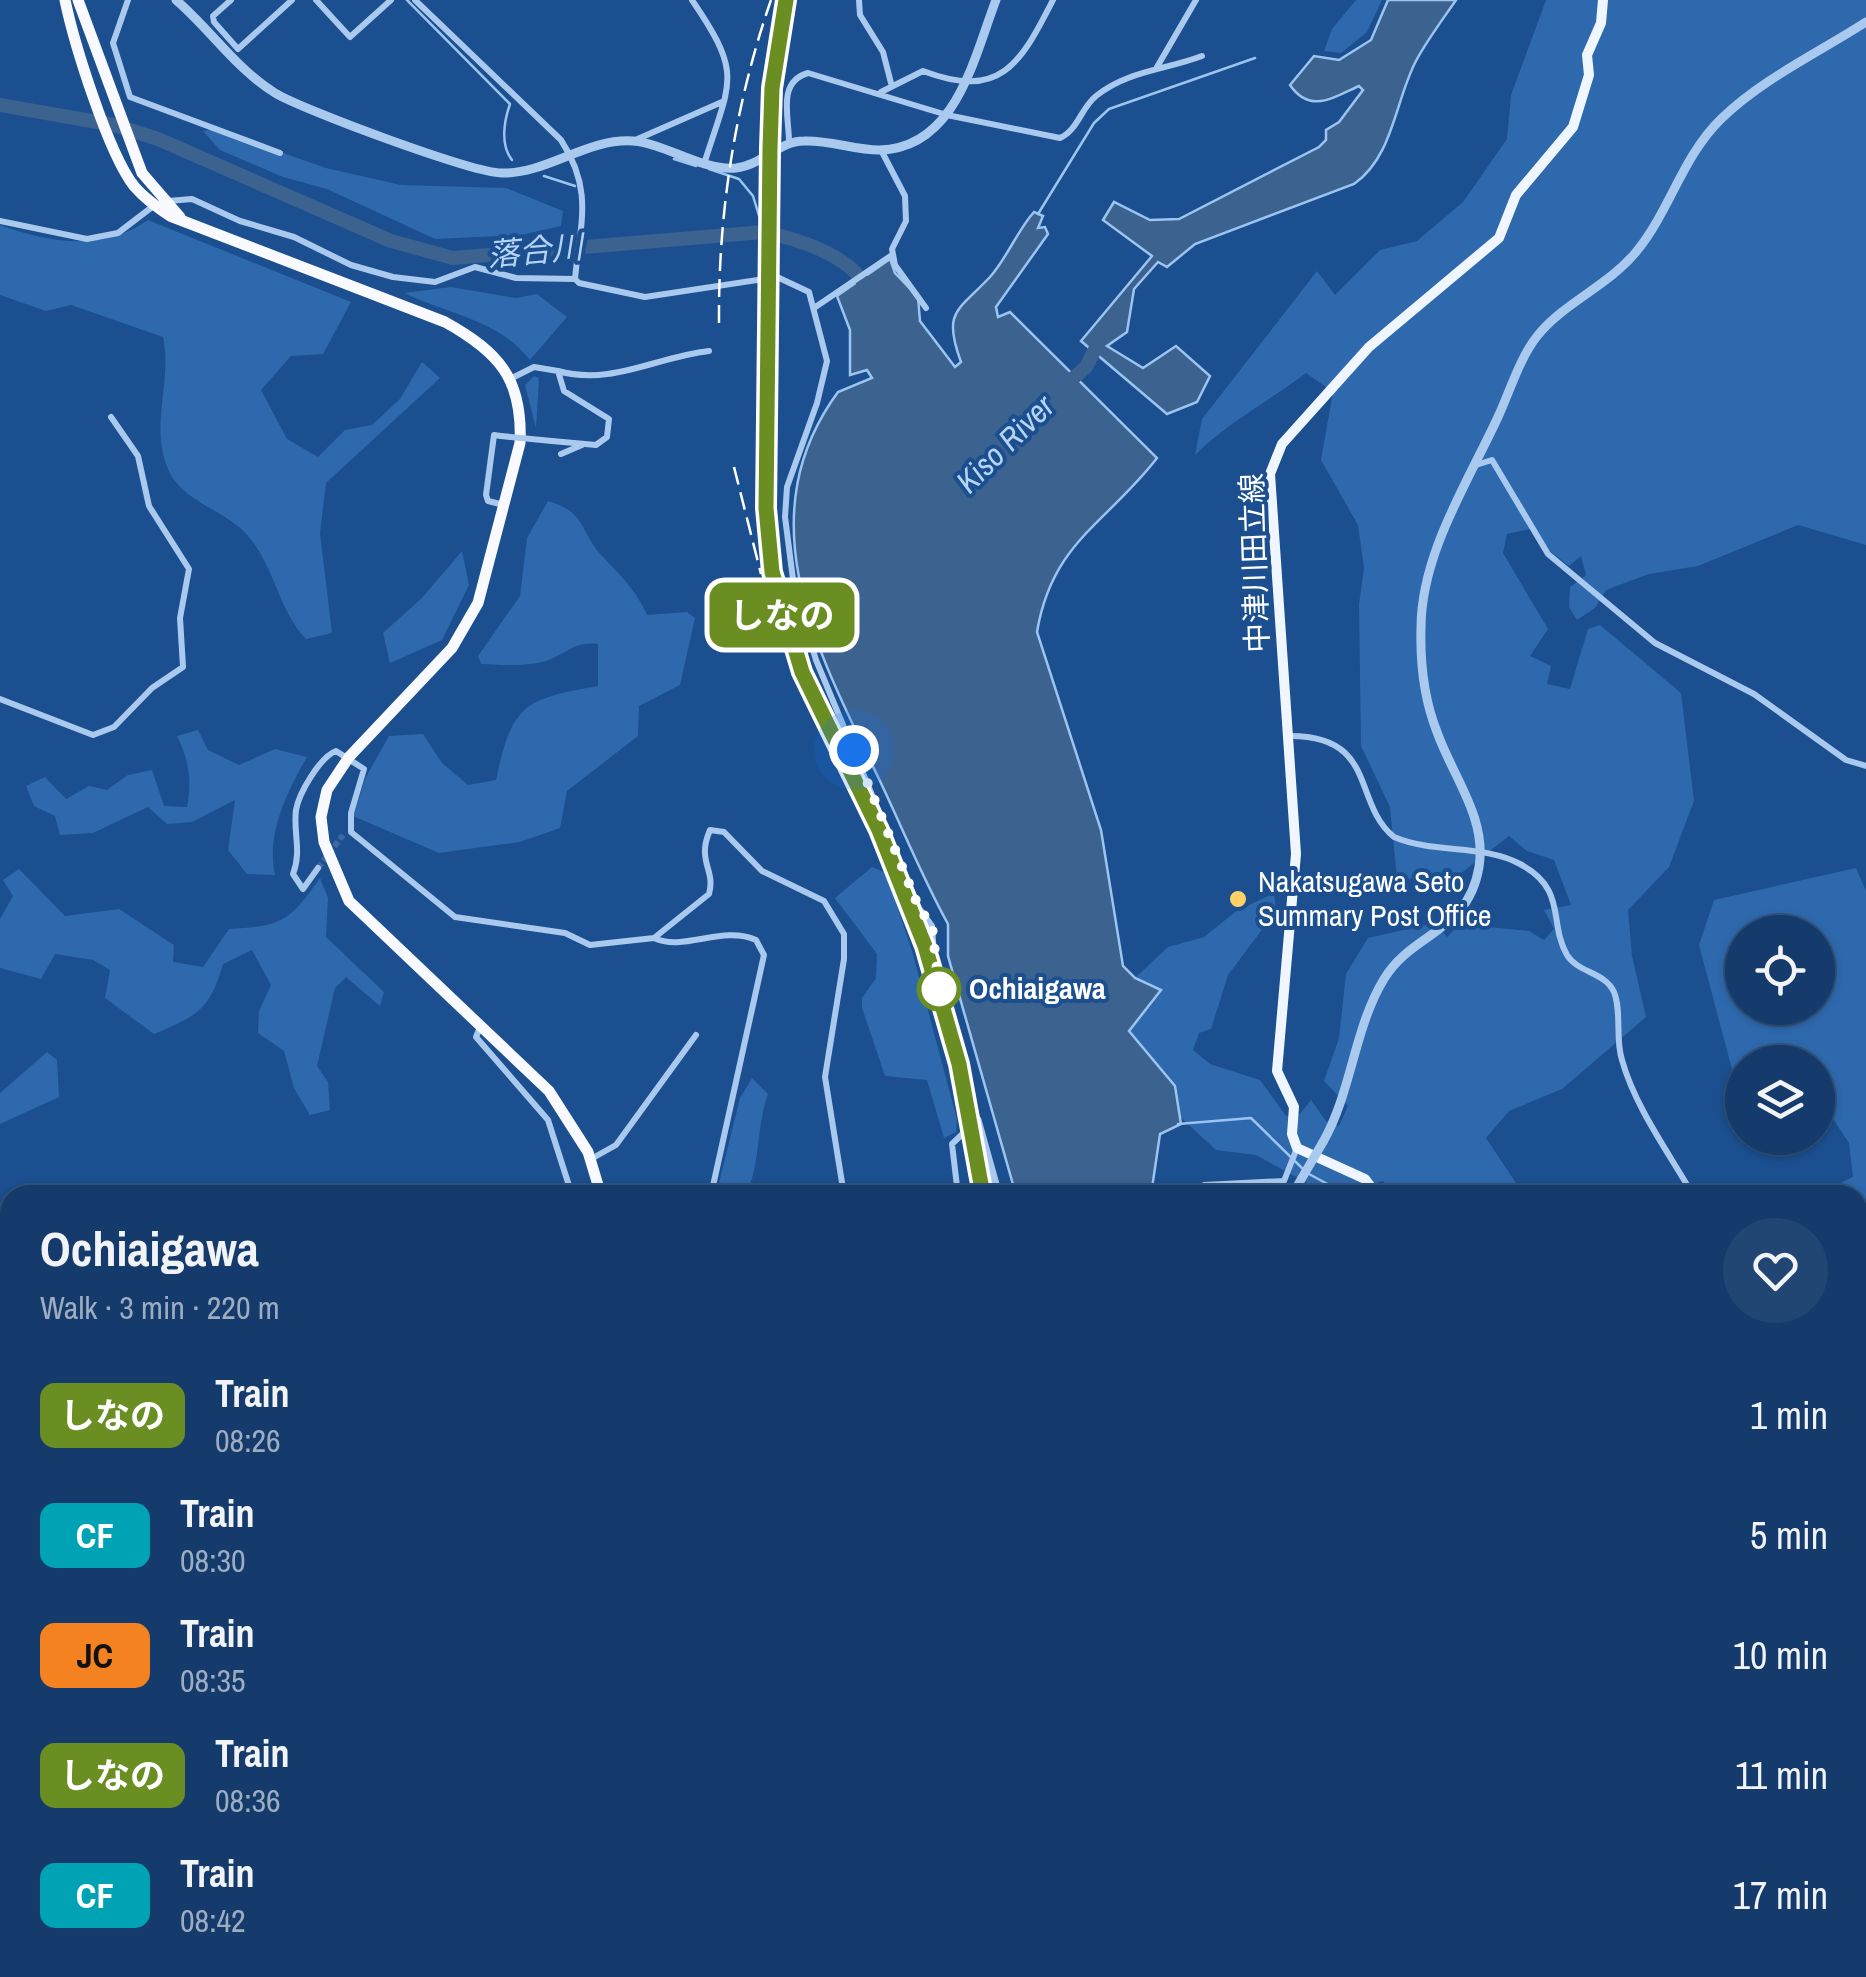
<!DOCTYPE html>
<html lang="en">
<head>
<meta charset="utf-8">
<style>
	:root { --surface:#143b6b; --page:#214673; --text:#f1f3f6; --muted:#9dadc1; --line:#33557e }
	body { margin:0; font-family:"Archivo Narrow","Noto Sans JP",sans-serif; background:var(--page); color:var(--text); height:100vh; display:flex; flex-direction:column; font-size:38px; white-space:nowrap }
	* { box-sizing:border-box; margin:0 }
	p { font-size:32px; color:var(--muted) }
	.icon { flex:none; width:55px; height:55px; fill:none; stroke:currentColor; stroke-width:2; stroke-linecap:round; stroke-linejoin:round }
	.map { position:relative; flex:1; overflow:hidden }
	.details { position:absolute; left:0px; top:1185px; width:1868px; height:792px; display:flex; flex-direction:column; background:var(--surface); border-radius:30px 30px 0 0; box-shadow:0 2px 8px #0004,0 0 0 2px var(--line) }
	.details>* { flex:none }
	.badge { padding:0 20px; border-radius:15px; font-size:35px; line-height:65px }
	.buttons { position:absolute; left:1725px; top:915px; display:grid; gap:20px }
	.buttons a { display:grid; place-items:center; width:110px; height:110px; border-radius:50%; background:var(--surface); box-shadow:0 2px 8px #0004,0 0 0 2px var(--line); font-size:50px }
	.you { position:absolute; width:50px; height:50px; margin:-25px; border:8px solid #fff; border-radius:50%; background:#1a73e8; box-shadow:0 0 0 15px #1a73e833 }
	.map>.badge { position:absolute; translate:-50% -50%; box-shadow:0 0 0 5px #fff }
	.round { display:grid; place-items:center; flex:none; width:105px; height:105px; border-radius:52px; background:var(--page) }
	.summary { display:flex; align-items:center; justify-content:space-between; height:170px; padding:0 40px }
	h1 { font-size:48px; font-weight:800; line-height:75px }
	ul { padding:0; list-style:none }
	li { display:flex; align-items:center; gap:30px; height:120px; padding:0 40px }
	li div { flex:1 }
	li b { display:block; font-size:38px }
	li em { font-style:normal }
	li .badge { min-width:110px; font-weight:700; text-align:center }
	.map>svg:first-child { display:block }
	.green { fill:#2e69ad; fill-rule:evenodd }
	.water { fill:#3c6290; stroke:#9cc4f0; stroke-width:2.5 }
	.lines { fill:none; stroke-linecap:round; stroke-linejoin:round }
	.stream { stroke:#9cc4f0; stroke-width:2.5 }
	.river { stroke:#3c6290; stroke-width:14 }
	.minor-tunnel { stroke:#3d69a0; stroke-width:6; stroke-dasharray:6 3; stroke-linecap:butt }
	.minor { stroke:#a9c9ee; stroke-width:6 }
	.tertiary { stroke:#a9c9ee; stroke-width:9 }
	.primary { stroke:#f0f6ff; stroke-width:10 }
	.trunk { stroke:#f8faff; stroke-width:11 }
	.rail { stroke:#fff; stroke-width:2.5; stroke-dasharray:18 8; stroke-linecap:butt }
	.minor-bridge { stroke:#a9c9ee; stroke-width:6 }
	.tertiary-bridge { stroke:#a9c9ee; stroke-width:9 }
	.line-casing { stroke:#fff; stroke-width:22 }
	.line { stroke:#6b8e23; stroke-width:15 }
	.walk { stroke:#fff; stroke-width:10; stroke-dasharray:0 18 }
	.poi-dot { fill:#ffd166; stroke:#1b4f8f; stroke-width:4 }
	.stop-dot { fill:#fff; stroke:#6b8e23; stroke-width:5 }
	.labels { text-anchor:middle; stroke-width:8; stroke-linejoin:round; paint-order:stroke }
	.street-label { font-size:30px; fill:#fff; stroke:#1b4f8f }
	.poi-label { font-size:30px; fill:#fff; stroke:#1b4f8f; text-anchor:start }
	.stop-label { font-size:30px; font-weight:bold; fill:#fff; stroke:#1b4f8f; text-anchor:start }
	.water-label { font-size:32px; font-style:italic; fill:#b5d3f5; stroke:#1b4f8f }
</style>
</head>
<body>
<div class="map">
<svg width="1866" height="1977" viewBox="0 0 1866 1977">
	<rect width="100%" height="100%" fill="#1b4f8f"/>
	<path class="green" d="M1356 0H1382L1367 32 1341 53 1324 51 1332 29Z
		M1546 0H1866V545L1798 525 1698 566 1649 574 1606 590 1595 608 1577 620 1569 607 1570 587 1586 575 1581 556 1569 566 1550 551 1534 528 1507 534 1503 553 1548 629 1530 656 1551 666 1547 684 1570 689 1588 629 1600 625 1681 693 1694 801 1669 867 1628 910 1632 956 1646 1017 1562 1089 1509 1111 1486 1138 1516 1183 1552 1195H1396L1383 1181 1365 1187 1359 1195H1329L1256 1155 1216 1150 1177 1114 1175 1086 1129 1032 1161 990 1135 978 1168 947 1204 937 1235 912 1274 893 1276 911 1228 975 1211 1029 1199 1033 1193 1050 1210 1064 1260 1080 1286 1116 1300 1114 1311 1100 1326 1121 1339 1126 1348 1106 1324 1081 1339 1038 1346 974 1368 938 1434 923 1447 937 1460 924 1529 931 1544 940 1554 929 1544 910 1571 905 1554 860 1527 851 1509 836 1455 878 1397 879 1390 807 1361 746 1359 604 1364 568 1358 525 1321 460 1333 392 1306 373C1268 402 1228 422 1195 455L1202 419 1317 271 1335 295 1380 250 1417 241 1463 202 1507 139 1511 95Z
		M215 129 326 168 401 185 506 188 563 211 561 226 521 235 435 239 327 189 283 177 220 150 203 131Z
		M148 220 351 302 323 354 291 356 261 390 287 439 318 457 345 430 372 425 400 399 422 362 440 378 326 483 320 533 332 633 306 639C275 606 274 557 239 527 212 505 176 498 165 461 152 421 172 377 163 337L71 305 46 311 0 295V225C50 243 103 252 148 220Z
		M451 287 516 298 537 294 567 317 530 360C499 320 448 314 404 293Z
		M534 376 539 378 536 428 525 385Z
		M548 501C587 512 580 533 603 557 621 576 636 590 647 615L687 612 695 618 680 685 639 706 638 736 567 791 560 828 520 842 439 853 353 816 366 777 389 736 423 734 442 763 468 785 496 780C512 704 524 699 598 686V644C575 641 566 654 546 661 524 667 504 665 481 664L478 656 520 596 527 538Z
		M462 551 469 585 442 640 390 663 383 633 422 598Z
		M198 730 208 750 239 765 275 749 307 757C287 792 266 834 275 875L247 874 228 850 235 800 192 822 167 824 148 807 93 833 60 835 55 816 34 806 26 786 45 777 66 799 89 786 107 790 128 775 152 770 164 806 187 807C192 782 189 759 177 736Z
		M872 867 886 873 912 951 957 1119 956 1132 944 1138 927 1080 885 1076 862 1008V998L876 978 877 954 835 898Z
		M1856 868 1866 891V1232L1858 1225V1195L1822 1192 1853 1177 1849 1143 1825 1107 1831 1083 1818 1088V1062H1742V1075L1733 1073 1699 945 1714 900ZM1742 932H1818V1008H1742Z
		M19 869 65 916 119 909 174 945 173 962 203 967 229 929C282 926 289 922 320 878L328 898 326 937 384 992 380 1006 346 977 335 988 317 1066 328 1082 330 1110 310 1115 294 1088 284 1051 258 1033 259 1011 271 985 252 950 223 964C210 1010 197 1016 154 1034L105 998 110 970 93 960 55 954 41 979 0 968V919L13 896 3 880Z
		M47 1052 57 1060 59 1097 0 1124V1093Z
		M752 1078 768 1094C756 1128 761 1162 746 1195H716L740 1098Z
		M0 1204 10 1224V1968H455L452 1977H0Z
		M1866 1259V1884L1858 1880V1269Z
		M725 1968H964L966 1977H740Z
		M1108 1968H1518L1520 1977H1111Z"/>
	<path class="water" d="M1388 0H1456C1443 19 1428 39 1417 59 1395 99 1394 156 1354 184L1195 244 1167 267 1158 262 1134 289 1127 332 1107 346 1143 368 1176 346 1210 376 1197 402 1167 414 1081 341 1152 256 1103 220 1114 202 1150 220 1179 219 1319 147 1326 140V130L1339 122 1363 90 1359 86C1332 98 1310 114 1290 85L1314 56 1339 60 1371 40Z
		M1034 212 1043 216 1038 228 1045 227 1048 234 996 307 998 317 1010 312 1157 458C1107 523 1052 542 1037 632L1101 830 1123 966 1135 978 1161 990 1129 1031 1175 1086 1181 1124 1160 1134 1151 1195H1016L948 956V924C922 877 902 827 879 779 820 656 744 520 838 392L872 378 867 370 850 375V330L837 296 890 259 895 273 918 297 920 321 955 367 961 362C942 311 958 311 990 277 1007 258 1017 231 1034 212Z
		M964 1968H1108L1111 1977H966Z"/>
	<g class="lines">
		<path class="stream" d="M407 0 510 104C504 121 500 145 512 160
			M674 159 696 166
			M709 169 739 179 753 196 764 232
			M544 176 575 186
			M1038 214 1094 123 1109 109 1255 58
			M1178 1124 1251 1118 1303 1169
			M1309 1174 1346 1194 1366 1195
			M1858 1611 1866 1623"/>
		<path class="river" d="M0 105 114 125 158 139 391 241 453 258 764 232C798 239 850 255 867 288
			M1062 388 1086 367 1100 340"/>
		<path class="minor-tunnel" d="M318 868 343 835"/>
		<path class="minor" d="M128 0 113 43 130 97 280 153
			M231 0 213 16 214 22 238 49 292 0
			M316 0 350 37 391 0
			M415 0 561 140C594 191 580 223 575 279L579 283 645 297 777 277 809 292 827 361 817 403 787 487 785 517 794 587 816 660 919 908 932 926 934 955 977 1120 952 1144 958 1195
			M692 0C743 75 731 79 705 161
			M859 0 860 15 883 52 891 83
			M1157 67 1196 0
			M881 92 923 71C1000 100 1020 65 1053 0
			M633 141 722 102
			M789 142C789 116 777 82 808 73L947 115 1060 138C1078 130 1081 108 1096 96 1127 71 1165 70 1202 56
			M881 150 905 196 906 221 892 249 895 265 926 308
			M168 201 192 199 240 221 294 237 351 265 393 277 435 282 475 267 516 278 575 279
			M0 221 87 239 118 233 156 204
			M814 308 892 255
			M558 371C611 386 656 357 709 351
			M510 379 534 367 558 371 564 391 609 419 607 437 596 445 552 441
			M501 436 494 435 486 495 488 501 504 505
			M561 454 582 445
			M1476 465 1492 460 1548 554 1655 643 1754 694 1846 760 1866 766
			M0 699 93 735 114 727 152 688 183 667 180 618 189 569 149 506 138 456 111 417
			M1290 736C1378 736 1352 803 1394 837 1434 854 1483 844 1520 864 1568 890 1548 922 1567 955 1578 973 1605 972 1614 992 1622 1012 1615 1039 1622 1060 1635 1107 1669 1153 1693 1195
			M318 868 303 889 293 874C302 851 293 833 296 810 299 793 320 757 336 751L364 769 351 813V832L455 917 565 933 590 945 654 938 709 894C716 869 696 862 710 830L724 832 762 871 824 901 844 934V959L825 1077 844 1195
			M654 938C684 952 722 925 756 940L764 955 711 1195
			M481 1025 476 1037 548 1120 572 1195
			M591 1159 616 1145 696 1035
			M1188 1195 1204 1185 1284 1181 1297 1148
			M0 1281 10 1278
			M1858 1435 1866 1449
			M497 1968 499 1977
			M659 1977 685 1969
			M1419 1977V1968"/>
		<path class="tertiary" d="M176 0C210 29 236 69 275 93 303 110 473 173 502 173 547 174 587 138 633 141 667 144 702 171 736 168 762 165 779 141 804 141 830 140 854 150 879 150 956 149 974 57 996 0
			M977 1120 998 1195
			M1323 1142C1352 1091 1354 1028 1384 979 1412 932 1468 933 1479 867 1487 818 1453 777 1437 732 1424 699 1420 664 1421 628 1421 554 1468 482 1498 417 1510 391 1520 357 1538 335 1565 302 1608 286 1636 252 1670 211 1682 157 1721 119 1762 79 1818 53 1866 22"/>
		<path class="primary" d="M1377 1195 1365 1179 1297 1148 1292 1134 1294 1107 1277 1071 1296 854 1270 474 1282 444 1369 347 1499 238 1516 195 1573 127 1589 75 1587 55 1601 23 1603 0
			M1726 1968 1727 1977"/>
		<path class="trunk" d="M65 0C74 43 108 153 134 186 144 198 157 207 170 216L445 322C499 352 523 379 520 443L478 603 452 648 349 757 327 790 321 817 324 842 349 901 549 1091 588 1152 601 1195
			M78 0 142 173 180 217
			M686 1968 689 1977"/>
		<path class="rail" d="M769 311 772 88 786 0
			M719 323C718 213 735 104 771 0
			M767 395C767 472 763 547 784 622 812 719 872 806 909 900 946 995 964 1095 983 1195
			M734 467 761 574
			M1135 1968 1139 1977"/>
		<path class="minor-bridge" d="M501 436 552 441"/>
		<path class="tertiary-bridge" d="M1292 1195 1323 1142"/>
	</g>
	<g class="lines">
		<g class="line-casing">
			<path id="line" d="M786 0 772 88 770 148 766 508 772 572 802 672 879 830 925 946 959 1064 983 1195"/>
		</g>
		<use href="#line" class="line"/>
		<path class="walk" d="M854 750 919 908 932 926 939 989"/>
	</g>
	<circle class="poi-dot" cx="1238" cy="899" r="10"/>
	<circle class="stop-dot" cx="939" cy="989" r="20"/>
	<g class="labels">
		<g class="street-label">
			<text transform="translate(1255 563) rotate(-92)" y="10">中津川田立線</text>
		</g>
		<g class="poi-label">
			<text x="1258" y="892">Nakatsugawa Seto<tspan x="1258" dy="34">Summary Post Office</tspan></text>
		</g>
		<g class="stop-label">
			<text x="969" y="999">Ochiaigawa</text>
		</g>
		<g class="water-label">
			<text transform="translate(535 251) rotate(-5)" y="11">落合川</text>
			<text transform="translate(1005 444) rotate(-45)" y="11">Kiso River</text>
		</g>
	</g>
</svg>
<div class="buttons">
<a><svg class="icon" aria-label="locate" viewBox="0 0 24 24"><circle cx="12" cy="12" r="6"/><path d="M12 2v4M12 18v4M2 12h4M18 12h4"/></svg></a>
<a><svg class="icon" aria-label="layers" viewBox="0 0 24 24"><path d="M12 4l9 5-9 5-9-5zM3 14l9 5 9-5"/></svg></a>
</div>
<div class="you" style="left:854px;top:750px"></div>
<b class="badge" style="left:782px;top:615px;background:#6b8e23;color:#fff">しなの</b>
<section class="details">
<div class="summary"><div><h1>Ochiaigawa</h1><p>Walk · 3 min · 220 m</p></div><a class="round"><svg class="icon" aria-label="heart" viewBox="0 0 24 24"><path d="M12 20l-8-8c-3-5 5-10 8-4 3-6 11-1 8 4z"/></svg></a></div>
<ul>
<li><span class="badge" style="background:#6b8e23;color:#fff">しなの</span><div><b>Train</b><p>08:26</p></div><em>1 min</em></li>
<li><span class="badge" style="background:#00a3b4;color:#fff">CF</span><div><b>Train</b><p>08:30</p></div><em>5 min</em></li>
<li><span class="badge" style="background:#f58220;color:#111">JC</span><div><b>Train</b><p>08:35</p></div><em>10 min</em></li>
<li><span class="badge" style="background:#6b8e23;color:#fff">しなの</span><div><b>Train</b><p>08:36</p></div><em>11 min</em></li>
<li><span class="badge" style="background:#00a3b4;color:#fff">CF</span><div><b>Train</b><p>08:42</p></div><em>17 min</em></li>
</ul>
</section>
</div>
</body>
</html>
